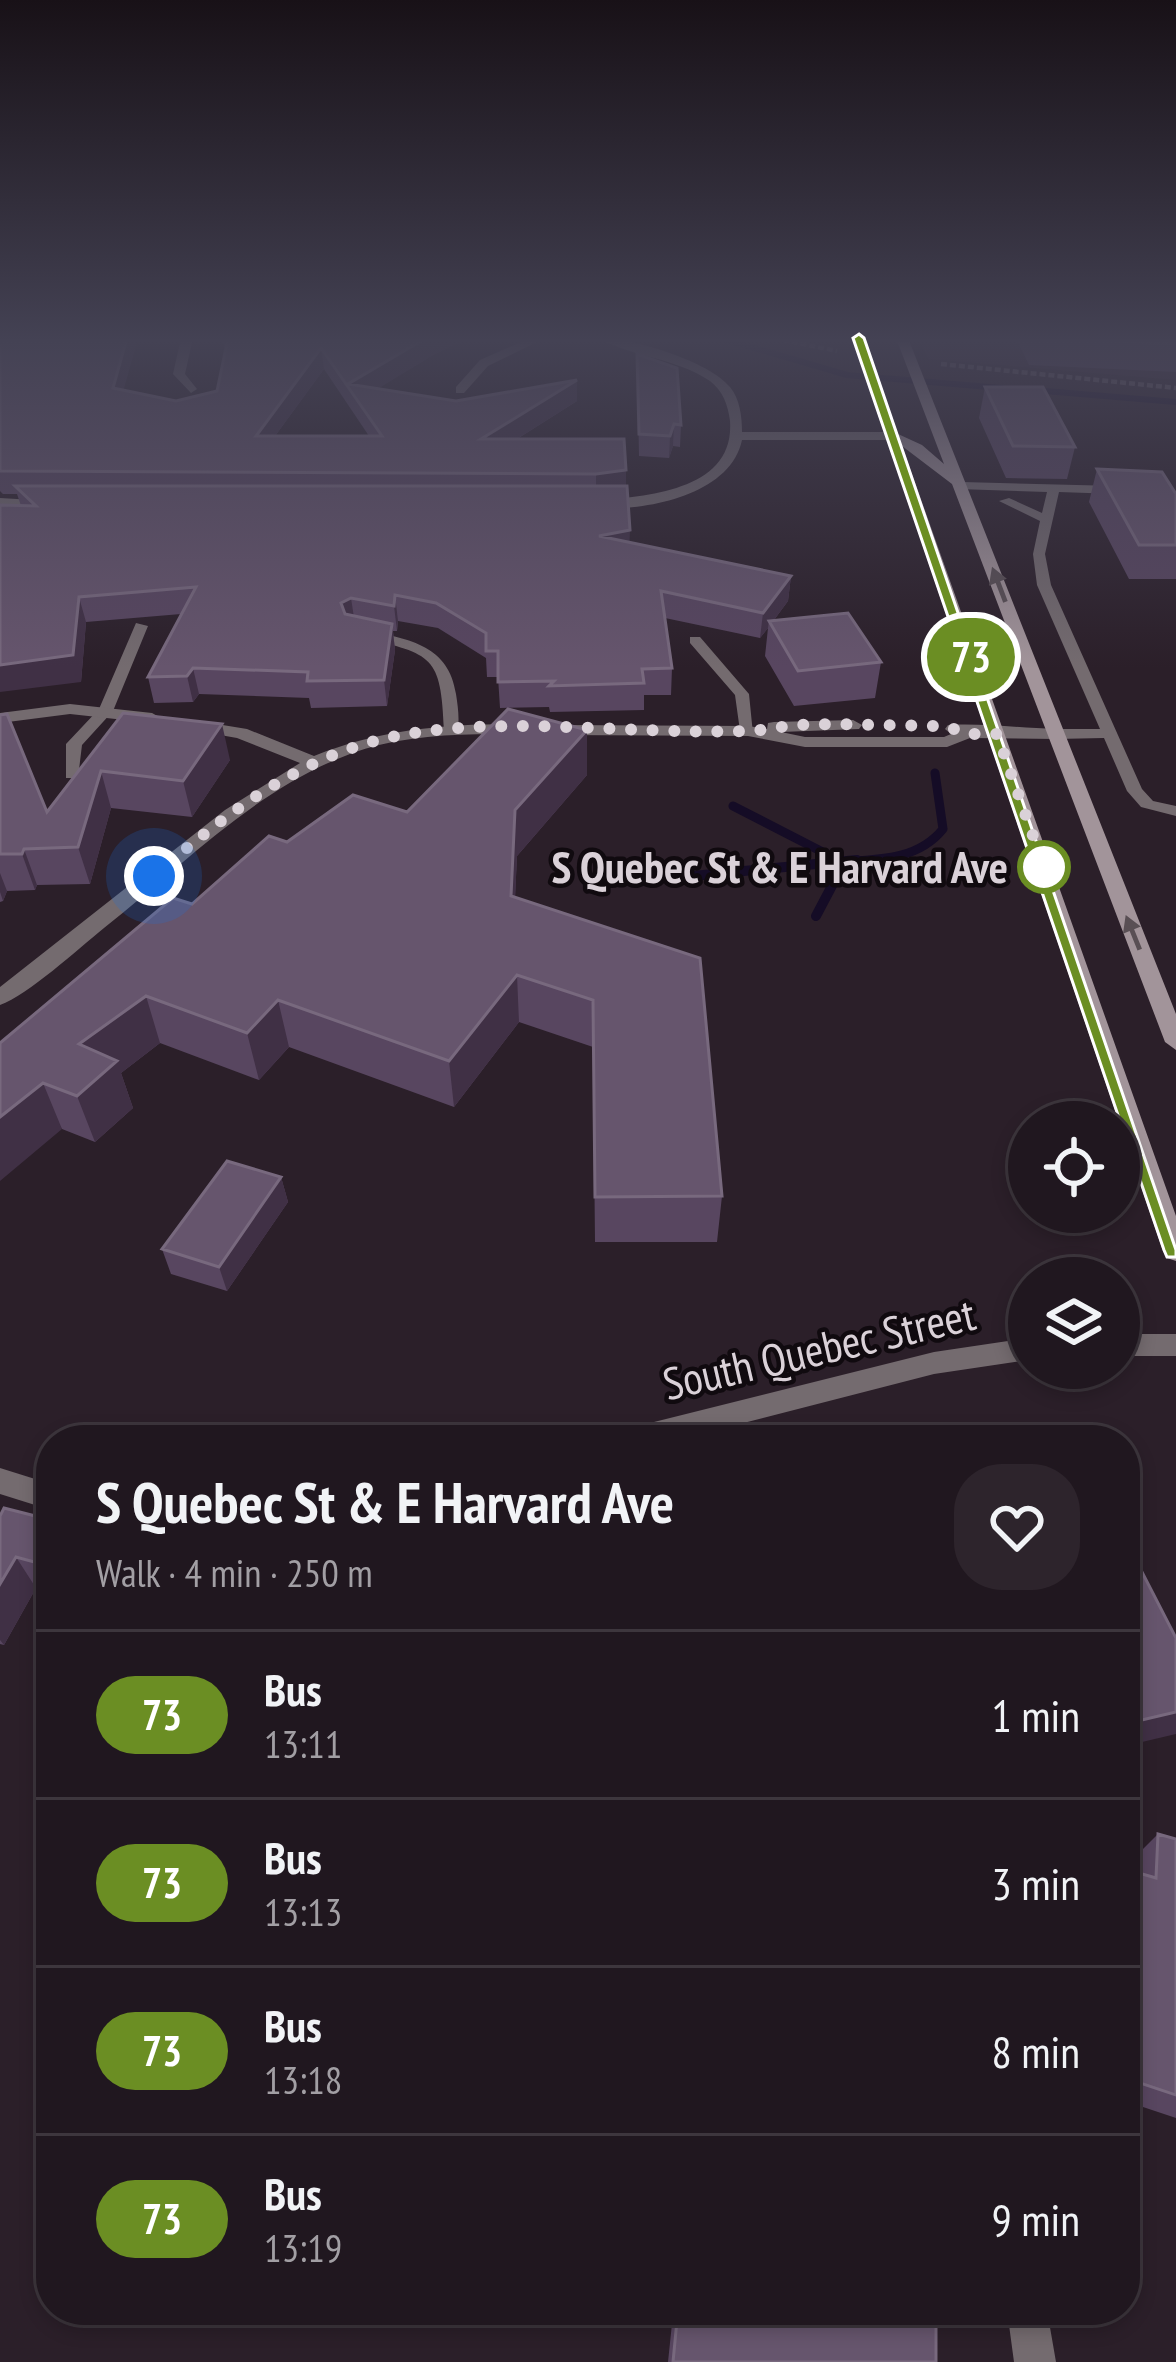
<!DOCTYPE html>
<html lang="en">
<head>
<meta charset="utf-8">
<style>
	:root { --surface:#20171f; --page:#2d242c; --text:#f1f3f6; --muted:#a29fa4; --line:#3d363d }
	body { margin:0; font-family:"PT Sans Narrow",sans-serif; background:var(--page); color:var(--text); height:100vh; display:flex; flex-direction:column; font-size:45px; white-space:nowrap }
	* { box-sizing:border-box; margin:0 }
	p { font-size:39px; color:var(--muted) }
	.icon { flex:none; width:66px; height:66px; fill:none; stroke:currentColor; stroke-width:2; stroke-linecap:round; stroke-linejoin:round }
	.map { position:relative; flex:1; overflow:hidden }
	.sheet { position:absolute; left:36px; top:1425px; width:1104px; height:900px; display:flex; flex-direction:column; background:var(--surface); border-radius:48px; box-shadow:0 6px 18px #0003,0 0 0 3px var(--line) }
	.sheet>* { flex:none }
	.badge { padding:0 24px; border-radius:39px; font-size:42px; line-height:78px }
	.tools { position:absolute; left:1008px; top:1101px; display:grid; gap:24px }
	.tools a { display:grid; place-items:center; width:132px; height:132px; border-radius:50%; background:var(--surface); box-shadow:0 6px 18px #0003,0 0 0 3px var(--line); font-size:60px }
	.you { position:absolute; width:60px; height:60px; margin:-30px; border:9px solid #fff; border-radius:50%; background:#1a73e8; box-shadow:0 0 0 18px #1a73e833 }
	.map>.badge { position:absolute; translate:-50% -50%; box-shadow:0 0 0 6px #fff }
	.round { display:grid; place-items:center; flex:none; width:126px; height:126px; border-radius:48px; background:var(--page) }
	.head { display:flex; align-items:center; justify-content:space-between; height:204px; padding:0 60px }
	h1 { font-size:57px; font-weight:700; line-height:90px }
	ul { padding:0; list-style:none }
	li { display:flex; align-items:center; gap:36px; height:168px; padding:0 60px; border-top:3px solid var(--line) }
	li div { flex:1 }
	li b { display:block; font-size:45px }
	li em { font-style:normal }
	li .badge { min-width:132px; font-weight:700; text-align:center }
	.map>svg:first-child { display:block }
	.built { fill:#372635 }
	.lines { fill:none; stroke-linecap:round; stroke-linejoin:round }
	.stream-far2 { stroke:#150c26; stroke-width:6 }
	.stream-far1 { stroke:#150c26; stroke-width:9 }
	.stream { stroke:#150c26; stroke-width:10 }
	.path { stroke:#70666e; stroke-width:4.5; stroke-dasharray:6 3; stroke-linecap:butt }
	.service { fill:#746b6f; fill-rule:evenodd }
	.minor { fill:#746b6f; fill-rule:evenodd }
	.secondary { fill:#a2949a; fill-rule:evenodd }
	.wall { fill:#584660; fill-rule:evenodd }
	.shaded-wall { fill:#403045 }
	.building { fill:#66556d; stroke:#78697e; stroke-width:3; fill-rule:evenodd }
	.oneway { fill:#594f54 }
	.line { fill:#6b8e23; stroke:#fff; stroke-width:3 }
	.walk { stroke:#dad1d8; stroke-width:12; stroke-dasharray:0 21.6 }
	.stop-dot { fill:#fff; stroke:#6b8e23; stroke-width:6 }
	.labels { text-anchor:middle; stroke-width:9; stroke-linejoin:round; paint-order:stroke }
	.stop-label { font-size:45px; font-weight:bold; fill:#dad1d8; stroke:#100a0f; text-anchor:end }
	.street-label { font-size:45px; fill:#dad1d8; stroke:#100a0f }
</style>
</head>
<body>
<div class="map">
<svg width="1176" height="2362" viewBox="0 0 1176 2362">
	<rect width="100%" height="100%" fill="#2b1f29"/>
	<path class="built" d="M919 338H1176V380L928 359Z"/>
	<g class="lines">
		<path class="stream-far2" d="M720 338 847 375 1001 388
			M1033 390 1176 402"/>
		<path class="stream-far1" d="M733 806 844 863
			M827 863C868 859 915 864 943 829L935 773"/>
		<path class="stream" d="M838 860 844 863
			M673 878 857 860
			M816 916 844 863"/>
		<path class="path" d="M774 338 837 351
			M941 364 1176 388"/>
		<path class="service" d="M962 482 1117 486 1123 490 1117 494 1059 492 1045 554 1051 585 1142 789 1153 801 1176 806V816L1141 807 1127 791 1104 738 1056 739 1048 734 1056 729H1100L1037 585 1033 554 1040 521 999 501 1009 498 1042 513 1047 492 958 489 956 486Z
			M136 623 148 626 113 711 82 745 78 778H66V744L99 709Z
			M368 631C410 639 449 646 456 694 458 707 460 721 457 733L444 730C441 656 433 654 363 638L361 635Z
			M690 637H700L749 694 753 734 740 731 735 695 690 643Z"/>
		<path class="minor" d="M181 338H193L185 374 197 389 191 393 173 374Z
			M530 338H545L488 366 464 393H456V387L480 360Z
			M598 338C630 337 709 361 730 387 740 399 742 417 742 432H892L899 436 892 440H742C730 497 641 512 591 508L589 505 596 501C647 496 735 491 730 421 728 405 723 391 710 381 676 358 632 357 598 338Z
			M0 498 51 501 58 505 51 509 0 506Z
			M70 704 152 713 161 718 152 723 70 714 0 723V713Z
			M192 720 247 729 314 756C381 729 446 724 517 724L526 729 517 734C471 734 424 734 379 745 270 773 189 861 104 928 78 949 28 995 0 1005V987L225 810 300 763 237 738 186 729V721Z
			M853 720 862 725 859 729 781 732 805 737H944L951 734 945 729 948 725C981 723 1021 728 1056 729L1065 734 1056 739 970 738 947 747H805L748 736 558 735 549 730 558 725 748 726 767 729 768 723 774 722Z
			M1119 1334H1176V1356H1119Z
			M1029 1338V1360L934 1374 677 1440H616L620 1431 630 1428 934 1352Z
			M0 1468 51 1484V1510L0 1494Z
			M1007 2310H1047L1056 2362H1014Z"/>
		<path class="secondary" d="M852 338H864L898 434 922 445 944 464 896 338H908L1176 1014V1050L1165 1042 952 484 902 446 1176 1216V1261L1167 1258 1163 1251Z"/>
	</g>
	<path class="wall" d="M0 338H138L123 390 176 401 217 391 225 350 222 338H468L433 355 378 388 456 401 577 380V401L517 439 626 486 629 542 791 576 788 601 774 620 881 662 875 698 794 706 765 656 768 628 760 638 665 618 672 668 671 695H644V710L550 712 549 707 500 708 498 677H487L486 658 438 628 398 621 397 631H393L395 650 387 706 311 708 309 698 199 694 193 702 154 703 148 677 181 614 86 622 81 682 17 494H3L0 491ZM324 369 369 436H275Z
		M1016 338H1176V372L1029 365Z
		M637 354 681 425 680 447 673 446 669 458 639 456Z
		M985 387 1075 447 1067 479 1006 478 979 418Z
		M1097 469 1176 494V579H1129L1089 502Z
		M123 713 230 760 192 817 111 808 90 884 37 885 35 890 7 891 3 901 0 902V715L47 812Z
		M587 730V775L517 856 515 897 700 958 722 1196 717 1242H595L593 1047 519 1022 454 1107 289 1047 259 1080 160 1043 121 1073 133 1108 95 1142 62 1129 0 1043 192 904 287 842 407 812Z
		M281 1177 288 1202 227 1291 171 1274 162 1249Z
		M0 1516 51 1520V1592L36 1588 4 1645 0 1644Z
		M1158 1834 1176 1839V2118L1125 2101V1869L1134 1872 1135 1857Z
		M676 2310H887L936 2362H668L673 2314Z"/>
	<path class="shaded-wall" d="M127 338H138L118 410 113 388Z
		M426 338H468L433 355 358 401 348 384Z
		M321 348 324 369 259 458 256 436Z
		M577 380V401L482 461 481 439Z
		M674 424 673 446 669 458 670 436Z
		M626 470V493L596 496V474Z
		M630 530 629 555 599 536Z
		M791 576 788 601 771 624 769 621 768 628 760 638 763 613Z
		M395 595 398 621 397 631 394 606Z
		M79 597 86 622 81 682 0 692V665Z
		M351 598 355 624 344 629 341 603Z
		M392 624 395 650 387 706 384 680Z
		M193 668 199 694 193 702 187 676Z
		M222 724 230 760 192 817 183 781Z
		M587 730V775L517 856 513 943 511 896 515 810Z
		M101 771 111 808 90 884 78 847Z
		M24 849 37 885 35 890 22 854Z
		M0 873 7 891 3 901 0 892Z
		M517 975 519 1022 454 1107 449 1061Z
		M146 996 160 1043 121 1073 133 1108 95 1142 77 1096 79 1044Z
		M278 1000 289 1047 259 1080 247 1033Z
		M43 1083 62 1129 0 1181V1117Z
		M281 1177 288 1202 227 1291 219 1267Z
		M51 1540V1583L38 1563Z
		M16 1557 36 1588 4 1645 0 1640V1584Z
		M1176 1712V1734L1125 1746V1729L1129 1723Z"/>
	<path class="building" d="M0 338H127L113 388 176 401 217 391 228 338H426L348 384 456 401 577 380 481 439H624L626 470 596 474 0 471ZM321 348 382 436H256Z
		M1054 338H1176V344Z
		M637 354 677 368 681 425 674 424 670 436 639 434Z
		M985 387H1043L1075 447 1013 446Z
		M1097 469 1162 472 1176 494V545H1139Z
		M15 486H627L630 530 599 536 791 576 763 613 661 591 672 668 642 669 644 683 549 686 554 681 498 682V651H486V633L436 603 395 595 394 606 351 598 341 603 345 614 392 624 384 680 307 681 308 672 193 668 187 676 148 677 196 587 79 597 73 655 0 665V505L36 506Z
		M848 613 881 662 798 671 769 621Z
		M508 709 587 730 515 810 511 896 700 958 722 1196 595 1197 593 1000 517 975 449 1061 278 1000 247 1033 146 996 79 1044 117 1061 77 1096 43 1083 0 1117V1043L173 898 192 904 269 836 287 842 353 795 407 812Z
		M123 713 222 724 183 781 101 771 78 847 24 849 22 854H0V715L7 714 47 812Z
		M227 1161 281 1177 219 1267 162 1249Z
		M4 1508 51 1520V1540L38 1563 16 1557 0 1584V1516Z
		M1125 1539 1176 1638V1712L1129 1723 1125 1714Z
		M1158 1834 1176 1839V2095L1125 2078V1869L1156 1878Z
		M678 2310H887L936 2320V2362H673Z"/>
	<defs><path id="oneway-solid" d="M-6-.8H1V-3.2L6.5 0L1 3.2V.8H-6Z" transform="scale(3)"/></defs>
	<g class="oneway">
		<use href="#oneway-solid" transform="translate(999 585) rotate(-111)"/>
		<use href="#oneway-solid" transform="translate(1133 933) rotate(-112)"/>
	</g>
	<linearGradient id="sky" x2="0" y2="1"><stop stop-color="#181117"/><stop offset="0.51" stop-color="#444254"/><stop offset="1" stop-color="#444254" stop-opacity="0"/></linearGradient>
	<rect width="1176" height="668" fill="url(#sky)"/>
	<path class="line" d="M859 334 864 338 1176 1250V1257H1167L1164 1250 853 338Z"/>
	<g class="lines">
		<path class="walk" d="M154 876C214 824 275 775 352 748 465 708 625 736 744 731 763 731 781 726 799 725 848 723 897 726 946 726L967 734H997L1044 867"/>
	</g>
	<circle class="stop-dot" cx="1044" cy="867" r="24"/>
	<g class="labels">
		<g class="stop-label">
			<text x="1008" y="883">S Quebec St &amp; E Harvard Ave</text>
		</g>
		<g class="street-label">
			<text transform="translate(819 1349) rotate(-13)" y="16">South Quebec Street</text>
		</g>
	</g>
</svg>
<div class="tools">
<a><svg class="icon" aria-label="locate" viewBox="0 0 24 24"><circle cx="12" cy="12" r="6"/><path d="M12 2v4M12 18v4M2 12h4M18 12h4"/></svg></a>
<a><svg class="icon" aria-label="layers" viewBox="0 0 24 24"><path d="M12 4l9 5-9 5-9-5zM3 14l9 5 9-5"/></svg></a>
</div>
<div class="you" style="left:154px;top:876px"></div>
<b class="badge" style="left:971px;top:657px;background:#6b8e23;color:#fff">73</b>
<section class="sheet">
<div class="head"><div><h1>S Quebec St &amp; E Harvard Ave</h1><p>Walk · 4 min · 250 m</p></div><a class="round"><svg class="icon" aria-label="heart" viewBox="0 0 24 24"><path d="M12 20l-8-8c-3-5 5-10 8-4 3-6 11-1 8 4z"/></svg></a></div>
<ul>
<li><span class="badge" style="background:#6b8e23;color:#fff">73</span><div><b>Bus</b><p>13:11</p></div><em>1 min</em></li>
<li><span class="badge" style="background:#6b8e23;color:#fff">73</span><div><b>Bus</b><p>13:13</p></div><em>3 min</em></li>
<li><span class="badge" style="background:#6b8e23;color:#fff">73</span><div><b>Bus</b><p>13:18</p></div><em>8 min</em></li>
<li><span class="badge" style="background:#6b8e23;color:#fff">73</span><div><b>Bus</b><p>13:19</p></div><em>9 min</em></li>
</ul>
</section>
</div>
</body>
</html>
